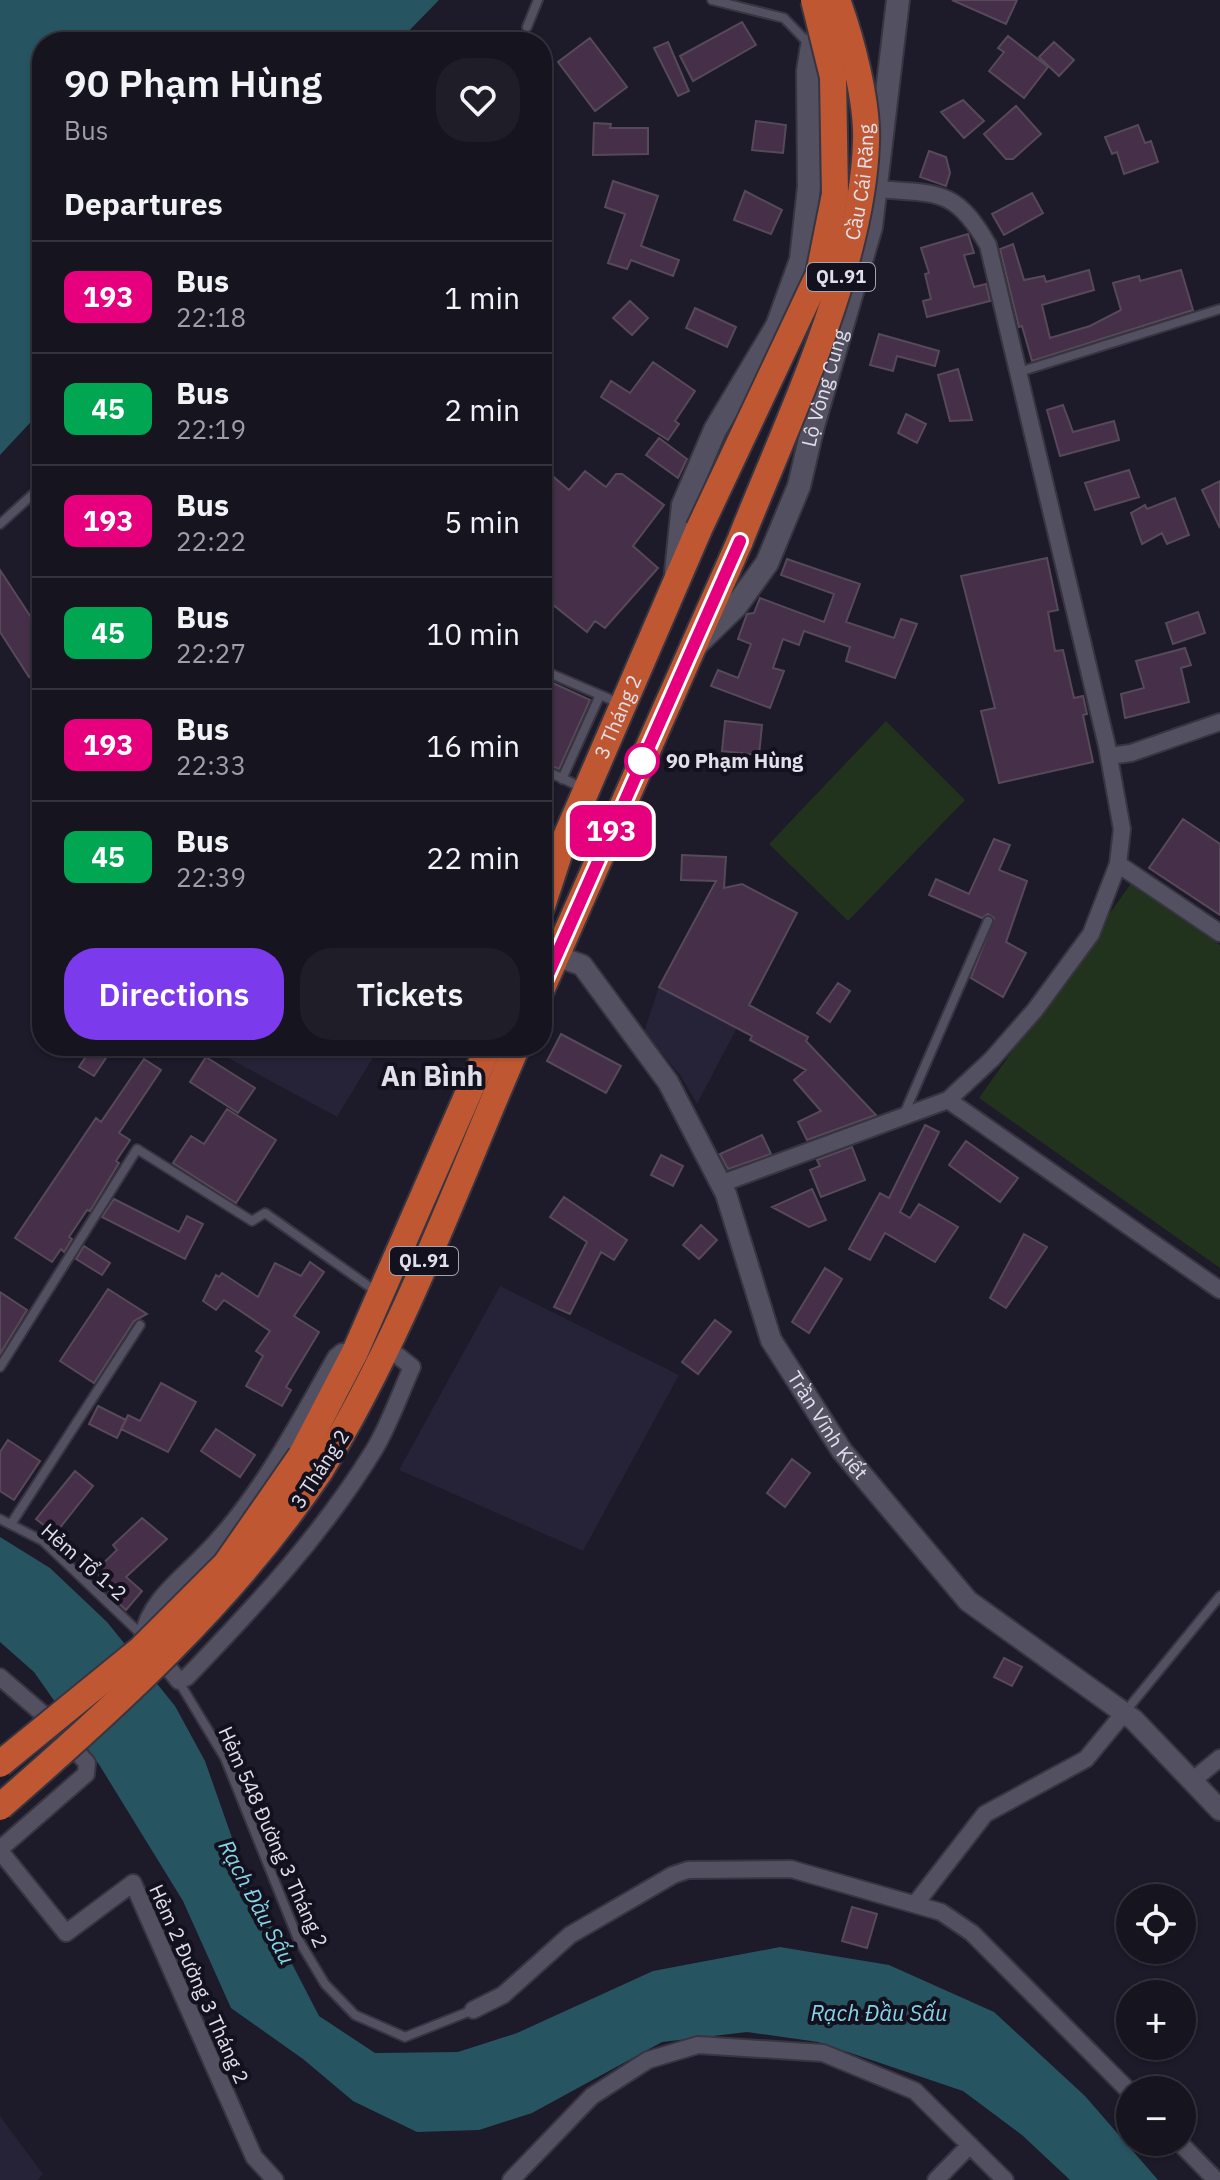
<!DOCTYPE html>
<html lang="en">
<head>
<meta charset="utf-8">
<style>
	:root { --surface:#16141f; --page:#1f1d28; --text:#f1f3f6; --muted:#9e9ea4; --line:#35333d; --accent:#7c3aed }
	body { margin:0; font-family:"IBM Plex Sans",sans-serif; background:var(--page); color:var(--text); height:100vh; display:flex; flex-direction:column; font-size:30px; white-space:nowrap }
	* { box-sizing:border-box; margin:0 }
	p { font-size:26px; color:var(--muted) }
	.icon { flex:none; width:44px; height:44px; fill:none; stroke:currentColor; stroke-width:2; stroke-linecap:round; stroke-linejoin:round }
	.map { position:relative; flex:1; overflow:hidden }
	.details { position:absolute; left:32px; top:32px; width:520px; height:1024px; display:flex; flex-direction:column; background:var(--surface); border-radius:32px; box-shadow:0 2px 6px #0004,0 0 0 2px var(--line) }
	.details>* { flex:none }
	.badge { padding:0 16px; border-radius:12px; font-size:28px; line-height:52px }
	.controls { position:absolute; left:1116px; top:1884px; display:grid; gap:16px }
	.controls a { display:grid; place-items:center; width:80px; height:80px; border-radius:50%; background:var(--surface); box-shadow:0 2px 6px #0004,0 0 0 2px var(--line); font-size:40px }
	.map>.badge { position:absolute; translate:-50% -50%; box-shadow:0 0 0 4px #fff }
	h2 { padding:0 32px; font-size:30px; line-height:72px }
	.round { display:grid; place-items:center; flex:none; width:84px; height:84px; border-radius:32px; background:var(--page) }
	.head { display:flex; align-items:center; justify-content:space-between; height:136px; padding:0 32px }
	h1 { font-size:38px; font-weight:600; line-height:60px }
	.button { display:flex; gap:16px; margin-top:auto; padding:16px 32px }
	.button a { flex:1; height:92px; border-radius:32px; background:var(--accent); color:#fff; font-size:32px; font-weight:600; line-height:92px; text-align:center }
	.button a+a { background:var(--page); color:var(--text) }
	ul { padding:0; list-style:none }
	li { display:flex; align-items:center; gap:24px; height:112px; padding:0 32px; border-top:2px solid var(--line) }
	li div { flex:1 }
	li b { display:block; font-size:30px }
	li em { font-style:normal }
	li .badge { min-width:88px; font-weight:700; text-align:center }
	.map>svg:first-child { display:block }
	.built { fill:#262237 }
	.green { fill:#22331d }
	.water { fill:#275461 }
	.building { fill:#452f49; stroke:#564a58; stroke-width:2 }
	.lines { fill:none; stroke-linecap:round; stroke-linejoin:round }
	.service-casing { stroke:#383541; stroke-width:12 }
	.minor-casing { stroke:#383541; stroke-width:20 }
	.tertiary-casing { stroke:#383541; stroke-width:24 }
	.secondary-casing { stroke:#383541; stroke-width:26 }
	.trunk-casing { stroke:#383541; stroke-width:30 }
	.service { stroke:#535061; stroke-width:8 }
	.minor { stroke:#535061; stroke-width:16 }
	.tertiary { stroke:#535061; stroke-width:20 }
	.secondary { stroke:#535061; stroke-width:22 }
	.trunk { stroke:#bf5832; stroke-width:26 }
	.trunk-bridge-casing { stroke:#383541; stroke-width:30; stroke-linecap:butt }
	.trunk-bridge { stroke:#bf5832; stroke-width:26 }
	.line-casing { stroke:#fff; stroke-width:18 }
	.line { stroke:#e6007e; stroke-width:12 }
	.stop-dot { fill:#fff; stroke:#e6007e; stroke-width:4 }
	.labels { text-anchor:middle; stroke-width:8; stroke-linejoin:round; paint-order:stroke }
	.shield { fill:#14111f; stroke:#a4a2ad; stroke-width:2 }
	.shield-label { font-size:18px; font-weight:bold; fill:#e1e0ea }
	.street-label { font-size:20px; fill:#e1e0ea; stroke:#14111f }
	.stop-label { font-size:20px; font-weight:bold; fill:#e1e0ea; stroke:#14111f; text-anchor:start }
	.water-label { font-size:22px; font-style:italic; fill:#86d5eb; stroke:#14111f }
	.district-label { font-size:28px; font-weight:bold; fill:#e1e0ea; stroke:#14111f }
</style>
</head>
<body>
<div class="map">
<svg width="1220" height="2180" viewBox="0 0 1220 2180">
	<rect width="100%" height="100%" fill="#1d1a29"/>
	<path class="built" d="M742 884 797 913 697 1104 680 1075 644 1032 659 987 710 891Z
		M206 1046H380L337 1117Z
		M500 1286 679 1375 583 1551 399 1470Z
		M0 2116 43 2174 38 2180H0Z"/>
	<path class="green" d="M886 721 965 800 848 921 769 844Z
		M1132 882 1220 945V1268L979 1098Z"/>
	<path class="water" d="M0 0H439L398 42H42V410L0 455Z
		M0 1537 50 1568 107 1622 175 1706 205 1761 243 1869 319 2016 375 2053 458 2052 517 2033 653 1971 780 1947 889 1965 994 2012 1085 2096 1158 2180H1070L1022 2135 963 2091 818 2042 747 2032 662 2042 532 2113 479 2130 417 2132 353 2101 303 2059 231 2008 183 1901 100 1766 34 1672 0 1642Z"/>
	<path class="building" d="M952 0H1017L1006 24Z
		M742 22 756 45 693 81 680 56Z
		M1008 36 1048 67 1024 98 989 71 1004 52 998 48Z
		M590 38 627 87 595 111 558 62Z
		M668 42 689 91 678 96 654 48Z
		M1054 42 1074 60 1059 76 1039 57Z
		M963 100 984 121 964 138 941 112Z
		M1016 106 1041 134 1013 159H1006L984 134Z
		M756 121 786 125 783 153 752 150Z
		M594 123 611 124 610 128H648V154L593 155Z
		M1138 125 1145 143 1151 141 1158 162 1124 174 1117 152 1112 154 1105 137Z
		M929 151 946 157 950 173 946 186 920 177Z
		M613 181 658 196 641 246 679 260 673 276 631 260 627 269 608 263 625 214 605 207Z
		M745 191 782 210 771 234 734 220Z
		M1032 193 1043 213 1004 235 992 214Z
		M968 234 974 253 964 255 974 287 986 284 990 301 927 317 923 301 931 299 925 274 929 273 921 248Z
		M1013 244 1024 280 1044 276 1046 282 1089 270 1094 290 1042 305 1050 338 1090 326 1121 310 1113 283 1139 276 1140 281 1181 270 1193 310 1032 361 1022 326 1019 327 1000 249Z
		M630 301 648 318 632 335 613 318Z
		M695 308 736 327 727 347 686 328Z
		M879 334 939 351 935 366 897 356 893 371 870 365Z
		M653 362 695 391 675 421 679 424 668 440 601 397 611 381 630 393Z
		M958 369 972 420 950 421 938 375Z
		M1063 405 1073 432 1114 421 1119 440 1060 456 1047 410Z
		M906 414 926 424 917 443 898 433Z
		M659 438 687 459 678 478 646 455Z
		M542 467 569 490 585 471 606 487 616 474H622L664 505 633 546 658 568 605 628 595 621 587 632 542 596Z
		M1129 470 1139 497 1095 510 1085 483Z
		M1220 481V528L1202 490Z
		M1175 498 1189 535 1167 544 1162 533 1142 544 1131 513 1145 505 1147 509Z
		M1047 558 1058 610 1048 612 1055 651 1063 650 1074 698 1083 696 1087 714 1083 715 1093 762 999 783 981 711 995 708 961 576Z
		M787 559 860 584 846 622 894 638 901 619 917 624 895 678 846 661 850 647 804 631 799 645 783 639 773 668 784 671 770 708 711 686 718 670 738 678 751 644 738 639 747 614 754 613 760 598 824 622 834 594 781 575Z
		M0 570 42 634V668L29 677 0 632Z
		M1198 612 1205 633 1173 644 1166 623Z
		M1185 648 1191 665 1181 668 1189 702 1125 718 1121 694 1144 688 1136 661Z
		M542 678 590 700 559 769 542 762Z
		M725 721 762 725 759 755 722 751Z
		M1183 819 1220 844V915L1149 868Z
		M994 839 1010 845 999 870 1027 881 1006 942 1026 953 1003 997 971 978 994 918 988 914 982 918 929 895 936 879 969 894Z
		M682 855 726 857 724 888 742 884 797 913 749 1005 808 1037 806 1041 876 1115 807 1140 798 1122 821 1111 794 1080 806 1070 750 1040 752 1036 659 987 716 881 681 880Z
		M838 983 850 991 830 1022 817 1013Z
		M561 1034 621 1066 606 1093 547 1061Z
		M93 1046H114L94 1076 79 1067Z
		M206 1057 255 1088 238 1113 190 1082Z
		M144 1059 161 1070 119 1133 130 1140 116 1161 119 1163 90 1211 87 1210 69 1237 72 1239 64 1252 61 1249 52 1262 15 1238 96 1118 101 1122Z
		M227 1109 276 1140 236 1203 173 1163 191 1136 204 1144Z
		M925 1125 939 1132 900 1212 910 1218 919 1204 958 1227 935 1262 885 1233 870 1260 849 1249 880 1193 889 1198Z
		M762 1135 771 1154 728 1169 720 1154Z
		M966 1141 1018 1178 1000 1202 949 1165Z
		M852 1147 865 1180 821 1197 810 1170 820 1166 817 1160Z
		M661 1155 683 1166 673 1186 651 1175Z
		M812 1189 826 1220 809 1227 772 1207Z
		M564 1197 627 1240 614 1260 601 1252 570 1314 554 1307 587 1242 550 1217Z
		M114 1199 179 1232 187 1216 203 1224 185 1259 102 1217Z
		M701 1225 717 1240 699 1259 683 1245Z
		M1024 1234 1047 1247 1006 1308 990 1298Z
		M84 1246 110 1263 102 1275 76 1259Z
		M310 1262 324 1272 294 1316 319 1332 286 1387 291 1390 282 1406 246 1386 263 1356 256 1351 270 1331 224 1300 216 1310 203 1301 216 1275 219 1277 222 1273 258 1297 275 1263 301 1276Z
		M825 1268 842 1279 809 1333 792 1322Z
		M108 1289 147 1314 134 1321 94 1383 60 1361Z
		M0 1292 27 1310 0 1354Z
		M715 1320 731 1332 698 1374 682 1362Z
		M161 1383 196 1402 168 1452 121 1429 128 1415 140 1421Z
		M98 1406 126 1420 117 1438 89 1424Z
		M216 1429 255 1455 240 1477 201 1451Z
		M8 1440 40 1461 14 1500 0 1491V1452Z
		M792 1459 810 1473 785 1507 767 1493Z
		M75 1471 93 1486 55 1534 36 1519Z
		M142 1518 167 1539 126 1577 142 1591 126 1610 108 1593 111 1588 95 1571 117 1550 113 1545Z
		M1004 1658 1022 1667 1012 1686 994 1677Z
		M852 1907 877 1914 867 1948 842 1941Z"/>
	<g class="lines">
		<g class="service-casing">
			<path id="service" d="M712 0 784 18 811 46
				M527 27 538 0
				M1019 372 1220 309
				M0 524 42 486
				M542 670 619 703
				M542 769 583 788
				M562 779 600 695
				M542 841 556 849
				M904 1114 988 921
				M0 1367 137 1149 252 1221 265 1213 377 1292
				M0 1519 43 1541 143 1636
				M11 1524 140 1325
				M179 1682 225 1758 298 1939 325 1984 355 2015 405 2037 473 2010
				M1125 1712 1220 1596"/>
		</g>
		<g class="minor-casing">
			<path id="minor" d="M1109 756 1131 753 1220 722
				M1118 864 1220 933
				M948 1100 1220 1290
				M720 1184 948 1100 992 1059 1035 1010 1091 934 1118 864 1122 829 1107 746 988 245C955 187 937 194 876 189
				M355 1352H342L336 1357C296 1427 258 1502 200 1559 177 1582 149 1603 143 1636L179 1681 187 1677C256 1605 322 1535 374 1450 389 1425 400 1394 412 1367L387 1347
				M0 1677 43 1714 87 1763 86 1774 0 1849
				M1193 1780 1220 1758
				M0 1851 66 1933 133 1883 254 2157 275 2180
				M916 1903 985 1814 1086 1759 1124 1713
				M473 2010 503 1995 570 1935 673 1875 688 1870 791 1869 941 1912 972 1933 1130 2092
				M1179 2142 1216 2180
				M511 2180 592 2096 648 2060 698 2045 823 2053 915 2091 1005 2180
				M936 2180 970 2145"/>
		</g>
		<g class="tertiary-casing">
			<g id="tertiary">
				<path id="s1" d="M556 956 582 965 668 1082 726 1194 771 1340 842 1451 968 1601 1134 1720 1220 1810"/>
			</g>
		</g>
		<g class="secondary-casing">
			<g id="secondary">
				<path d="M676 572 683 505 715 430 777 326 801 260 809 187 808 71 812 46 827 24"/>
				<path id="s2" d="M697 644 736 606 767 563 799 486 813 426 871 227 898 0"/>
			</g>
		</g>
		<g class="trunk-casing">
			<g id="trunk">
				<path id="s3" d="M542 906 560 851 699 529"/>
				<path d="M542 988 740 541"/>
				<path d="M301 1456 355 1352 489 1046"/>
				<path d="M320 1471C401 1339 455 1189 517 1046"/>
			</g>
		</g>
		<use href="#service" class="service"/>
		<use href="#minor" class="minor"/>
		<use href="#tertiary" class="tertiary"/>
		<use href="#secondary" class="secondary"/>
		<use href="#trunk" class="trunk"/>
		<g class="trunk-bridge-casing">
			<g id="trunk-bridge">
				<path d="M699 529 819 274 835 194 833 77 814 0"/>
				<path id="s4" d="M740 541C787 422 862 269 866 143 868 102 851 38 837 0"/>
				<path d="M0 1764 141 1649 226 1564 301 1456"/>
				<path d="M0 1807C118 1704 232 1601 320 1471"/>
			</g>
		</g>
		<use href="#trunk-bridge" class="trunk-bridge"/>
	</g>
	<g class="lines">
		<g class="line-casing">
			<path id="line" d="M542 988 740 541"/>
		</g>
		<use href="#line" class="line"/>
	</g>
	<circle class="stop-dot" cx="642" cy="761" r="16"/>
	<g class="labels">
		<g class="shield">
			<rect x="807" y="263" width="68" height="28" rx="6"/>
			<rect x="390" y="1247" width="68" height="28" rx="6"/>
		</g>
		<g class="shield-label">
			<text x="841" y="283">QL.91</text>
			<text x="424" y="1267">QL.91</text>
		</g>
		<g class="street-label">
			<text dy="7" stroke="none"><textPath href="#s4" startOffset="380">Cầu Cái Răng</textPath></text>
			<text dy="7" stroke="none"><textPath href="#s2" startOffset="292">Lộ Vòng Cung</textPath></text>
			<text dy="7" stroke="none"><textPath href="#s3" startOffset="204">3 Tháng 2</textPath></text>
			<text dy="7" stroke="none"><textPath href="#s1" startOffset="554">Trần Vĩnh Kiết</textPath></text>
			<text transform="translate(320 1469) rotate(-57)" y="7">3 Tháng 2</text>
			<text transform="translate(84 1562) rotate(41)" y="7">Hẻm Tổ 1-2</text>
			<text transform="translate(273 1837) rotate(66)" y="7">Hẻm 548 Đường 3 Tháng 2</text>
			<text transform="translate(199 1984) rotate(66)" y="7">Hẻm 2 Đường 3 Tháng 2</text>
		</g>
		<g class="stop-label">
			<text x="666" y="768">90 Phạm Hùng</text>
		</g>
		<g class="water-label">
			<text transform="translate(257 1902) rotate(62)" y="8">Rạch Đầu Sấu</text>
			<text x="879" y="2021">Rạch Đầu Sấu</text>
		</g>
		<g class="district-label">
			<text x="432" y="1086">An Bình</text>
		</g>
	</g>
</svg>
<div class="controls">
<a><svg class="icon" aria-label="locate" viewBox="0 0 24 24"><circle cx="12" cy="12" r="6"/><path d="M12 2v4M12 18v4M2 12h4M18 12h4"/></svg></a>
<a>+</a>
<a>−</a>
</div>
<b class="badge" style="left:611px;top:831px;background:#e6007e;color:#fff">193</b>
<section class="details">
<div class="head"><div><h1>90 Phạm Hùng</h1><p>Bus</p></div><a class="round"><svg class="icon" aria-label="heart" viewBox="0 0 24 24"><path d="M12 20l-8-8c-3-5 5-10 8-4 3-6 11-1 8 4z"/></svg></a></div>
<h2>Departures</h2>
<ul>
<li><span class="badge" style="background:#e6007e;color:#fff">193</span><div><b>Bus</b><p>22:18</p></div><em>1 min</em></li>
<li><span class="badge" style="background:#00a651;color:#fff">45</span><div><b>Bus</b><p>22:19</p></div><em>2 min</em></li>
<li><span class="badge" style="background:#e6007e;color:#fff">193</span><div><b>Bus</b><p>22:22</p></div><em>5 min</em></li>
<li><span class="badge" style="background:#00a651;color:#fff">45</span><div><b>Bus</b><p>22:27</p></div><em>10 min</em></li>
<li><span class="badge" style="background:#e6007e;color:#fff">193</span><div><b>Bus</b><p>22:33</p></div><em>16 min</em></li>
<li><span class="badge" style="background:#00a651;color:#fff">45</span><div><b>Bus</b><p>22:39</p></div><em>22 min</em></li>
</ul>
<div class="button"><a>Directions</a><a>Tickets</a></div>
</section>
</div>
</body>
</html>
